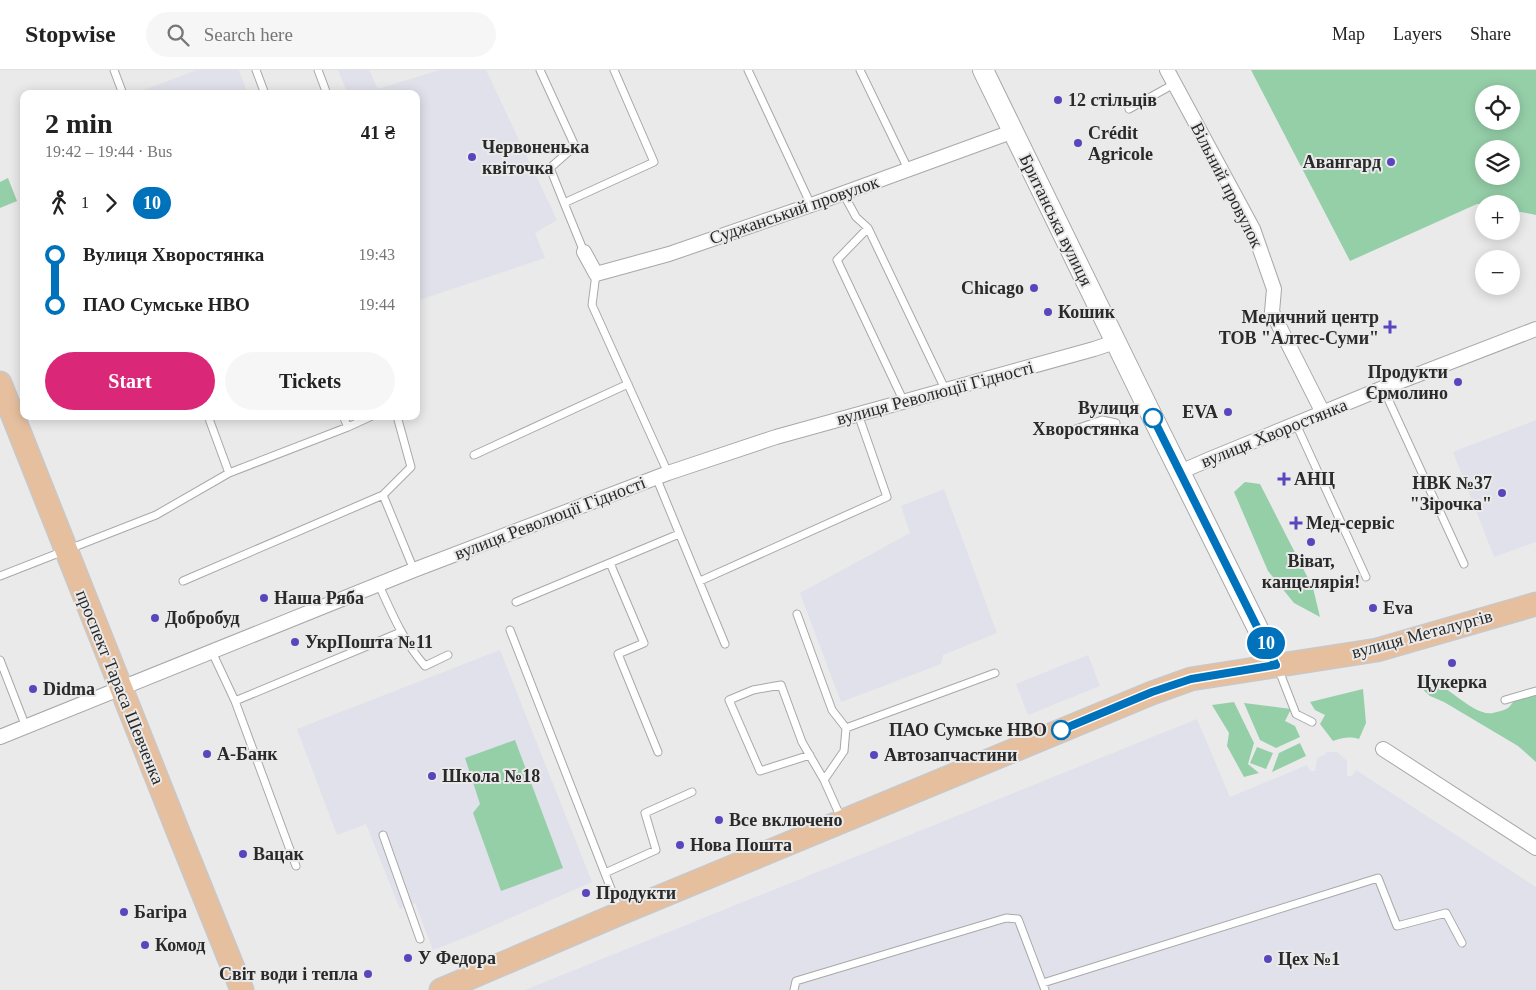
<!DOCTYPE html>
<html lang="en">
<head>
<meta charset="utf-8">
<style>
	:root { --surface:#fff; --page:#f6f6f6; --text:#222; --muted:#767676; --line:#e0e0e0; --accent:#db2777 }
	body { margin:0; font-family:Georgia,serif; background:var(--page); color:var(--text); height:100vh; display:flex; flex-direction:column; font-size:19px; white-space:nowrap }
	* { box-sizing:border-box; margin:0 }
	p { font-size:16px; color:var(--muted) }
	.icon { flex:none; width:28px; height:28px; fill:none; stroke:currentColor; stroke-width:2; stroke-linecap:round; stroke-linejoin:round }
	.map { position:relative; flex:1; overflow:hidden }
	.sheet { position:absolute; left:20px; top:20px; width:400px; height:330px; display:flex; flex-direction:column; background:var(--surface); border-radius:10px; box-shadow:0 2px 12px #0003 }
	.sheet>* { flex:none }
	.badge { padding:0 10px; border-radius:16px; font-size:18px; line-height:32px }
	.fabs { position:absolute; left:1475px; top:15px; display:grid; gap:10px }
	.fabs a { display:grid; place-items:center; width:45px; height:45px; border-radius:50%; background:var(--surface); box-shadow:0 2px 12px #0003; font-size:25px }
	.map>.badge { position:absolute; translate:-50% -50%; box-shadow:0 0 0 2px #fff }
	.legs { display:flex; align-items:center; gap:8px; height:55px; padding:0 25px; font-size:16px }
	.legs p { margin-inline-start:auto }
	.overview { display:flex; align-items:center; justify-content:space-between; height:85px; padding:0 25px }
	h1 { font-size:28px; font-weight:600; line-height:38px }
	.button { display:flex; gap:10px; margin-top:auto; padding:10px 25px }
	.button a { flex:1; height:58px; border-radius:30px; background:var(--accent); color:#fff; font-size:20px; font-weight:600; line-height:58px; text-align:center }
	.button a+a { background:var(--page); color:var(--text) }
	ul { padding:0 25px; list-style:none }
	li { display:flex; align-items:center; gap:18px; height:50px; font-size:19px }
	li i { display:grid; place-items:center; width:8px; height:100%; margin:0 6px; background:currentColor }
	li i::after { content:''; width:12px; height:12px; margin:-6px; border:4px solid; border-radius:50%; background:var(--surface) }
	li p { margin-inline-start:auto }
	li:first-child i { background:linear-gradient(#0000 50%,currentColor 0) }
	li:last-child i { background:linear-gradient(currentColor 50%,#0000 0) }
	header { display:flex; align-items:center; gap:30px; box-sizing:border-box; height:70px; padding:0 25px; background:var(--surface); border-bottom:1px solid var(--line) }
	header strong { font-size:24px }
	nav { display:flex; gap:28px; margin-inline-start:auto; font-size:18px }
	.search { width:350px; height:45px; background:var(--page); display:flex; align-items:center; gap:12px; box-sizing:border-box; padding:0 18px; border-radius:28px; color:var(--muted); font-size:19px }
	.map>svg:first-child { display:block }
	.built { fill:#e0e1ea }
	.green { fill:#95cfa8; fill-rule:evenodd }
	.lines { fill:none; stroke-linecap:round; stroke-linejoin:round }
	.service-casing { stroke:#a8a8a9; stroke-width:9 }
	.minor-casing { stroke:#a8a8a9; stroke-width:16 }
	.secondary-casing { stroke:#a8a8a9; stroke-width:22 }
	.primary-casing { stroke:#c8c8c8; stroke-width:25 }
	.service { stroke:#fff; stroke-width:7 }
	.minor { stroke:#fff; stroke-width:14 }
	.secondary { stroke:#fff; stroke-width:20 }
	.primary { stroke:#e6bf9f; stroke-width:22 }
	.line-1-casing { stroke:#fff; stroke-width:11 }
	.line-1 { stroke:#0072bc; stroke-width:8 }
	.poi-dot { fill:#5a45bd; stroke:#eaeaeb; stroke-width:2 }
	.stop-1-dot { fill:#fff; stroke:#0072bc; stroke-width:2.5 }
	.labels { text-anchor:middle; stroke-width:4; stroke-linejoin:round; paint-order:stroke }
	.poi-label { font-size:18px; font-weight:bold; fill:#2a2a2a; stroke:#eaeaeb; text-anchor:start }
	.street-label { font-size:18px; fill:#2a2a2a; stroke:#eaeaeb }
	.stop-label { font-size:18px; font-weight:bold; fill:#2a2a2a; stroke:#eaeaeb; text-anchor:end }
</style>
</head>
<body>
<header>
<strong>Stopwise</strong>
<div class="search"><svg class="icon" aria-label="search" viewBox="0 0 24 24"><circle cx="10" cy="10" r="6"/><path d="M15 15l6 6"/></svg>Search here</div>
<nav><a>Map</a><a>Layers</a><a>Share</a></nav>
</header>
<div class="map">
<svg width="1536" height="920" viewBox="0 0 1536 920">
	<rect width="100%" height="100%" fill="#eaeaeb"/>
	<path class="built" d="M197 0H239L248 24H133Z
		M338 0H369L378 19 439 0H486L557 150 535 163 545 188 416 231V24H348Z
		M1536 350V472L1494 487 1453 382Z
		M944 419 997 563 943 585 941 594 841 632 800 523 910 463 901 436Z
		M500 580 592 812 474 864 433 880 415 833 400 839 366 754 337 765 297 659Z
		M1088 585 1100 616 1028 645 1016 614Z
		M1197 649 1230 727 1307 695 1310 701H1315L1317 689 1319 687 1326 684V682H1337L1347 691V706H1352L1356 700 1536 817V920H525Z"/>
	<path class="green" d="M1251 0H1536V145L1511 140V134H1477L1350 191ZM1484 24H1511V51H1484ZM1484 79H1511V106H1484Z
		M8 108 17 131 0 138V112Z
		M1245 412 1260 414 1313 518 1320 547 1294 533 1268 501 1234 422Z
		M1421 607C1445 610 1472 647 1493 643 1497 642 1505 640 1508 638 1512 635 1514 629 1518 626 1523 622 1530 620 1536 617V692L1518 676 1444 632 1430 626 1418 615Z
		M1363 619 1366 653 1359 669C1349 666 1342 668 1333 671L1320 654 1325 645 1315 640 1310 632Z
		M1234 632 1254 673 1248 694 1259 703 1244 707 1227 676 1229 663 1212 635Z
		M1244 633 1291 639 1285 651 1295 656 1300 667 1276 678 1260 670Z
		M515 670 563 798 501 821 473 743 480 734 465 688Z
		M1300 673 1306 686 1272 702 1279 683Z
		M1257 677 1273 683 1266 699 1250 693Z"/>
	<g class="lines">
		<g class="service-casing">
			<path id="service" d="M114 0 123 24
				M256 0 265 24
				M318 0 327 24
				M540 0 575 76 550 98 564 133
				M748 0 811 135
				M860 0 908 99
				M1129 39 1174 14
				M843 123 856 147 868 158 946 321
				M868 158 837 190 904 332
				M584 182 564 133 654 92 614 0
				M596 204 592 235 668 403
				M1383 318 1464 494
				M208 346 229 403
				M343 346 348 357
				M397 346 411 397 383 425 414 500
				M1296 354 1366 507
				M1073 360 1102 350 1116 353
				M474 385 628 314
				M656 407 725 574
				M610 493 644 573 618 584 658 682
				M0 506 156 445 229 403 348 357 372 346
				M183 511 383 425
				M700 511 887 427 858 344
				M379 515C392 544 404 572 425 596L448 585
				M516 532 679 464
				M797 544 832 640 846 658 844 681 824 710 841 748
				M510 560 620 842
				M212 582 235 631 296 796
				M0 590 26 657
				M1278 598 1296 644 1312 652
				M1505 630 1536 621
				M235 631 401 562
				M846 658 995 603
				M810 685 760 701 729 630 753 620 781 615 802 672 824 710
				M383 765 420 869
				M605 803 656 780 645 743 692 722
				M1043 913 1378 808 1397 856 1446 843 1462 873
				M794 920 796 911 1006 848 1018 849 1045 920"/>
		</g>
		<g class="minor-casing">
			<path id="minor" d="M1167 0 1253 159 1274 219 1272 242 1323 343
				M584 182 596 204 669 184 811 135 1014 61
				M1180 402 1210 389 1383 318 1536 259
				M0 667 414 500 668 403 776 367 1094 279 1115 272
				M1383 679 1536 778"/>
		</g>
		<g class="secondary-casing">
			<path id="secondary" d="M983 0 1148 338 1276 595"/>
		</g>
		<g class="primary-casing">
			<path id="primary" d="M0 313 179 764 242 920
				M441 920 621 843 1152 623 1191 609 1377 580 1536 534"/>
		</g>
		<use href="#service" class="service"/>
		<use href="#minor" class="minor"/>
		<use href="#secondary" class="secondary"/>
		<use href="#primary" class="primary"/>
	</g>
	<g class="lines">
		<g class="line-1-casing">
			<path id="line-1" d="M1061 660 1152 622 1191 609 1276 595 1153 348"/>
		</g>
		<use href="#line-1" class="line-1"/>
	</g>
	<g class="poi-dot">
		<circle cx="1058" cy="30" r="5"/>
		<circle cx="1078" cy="73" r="5"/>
		<circle cx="472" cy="87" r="5"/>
		<circle cx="1391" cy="92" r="5"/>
		<circle cx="1034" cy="218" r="5"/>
		<circle cx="1048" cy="242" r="5"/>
		<path d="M1387.5 249.5h5v5h5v5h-5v5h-5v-5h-5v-5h5z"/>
		<circle cx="1458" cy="312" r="5"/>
		<circle cx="1228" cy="342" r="5"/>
		<path d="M1281.5 401.5h5v5h5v5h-5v5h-5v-5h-5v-5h5z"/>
		<circle cx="1502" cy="423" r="5"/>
		<path d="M1293.5 445.5h5v5h5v5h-5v5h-5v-5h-5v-5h5z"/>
		<circle cx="1311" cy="472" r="5"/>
		<circle cx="264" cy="528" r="5"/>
		<circle cx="1373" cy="538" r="5"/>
		<circle cx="155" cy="548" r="5"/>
		<circle cx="295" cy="572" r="5"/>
		<circle cx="1452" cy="593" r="5"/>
		<circle cx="33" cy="619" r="5"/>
		<circle cx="207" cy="684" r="5"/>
		<circle cx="874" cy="685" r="5"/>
		<circle cx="432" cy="706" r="5"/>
		<circle cx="719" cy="750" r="5"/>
		<circle cx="680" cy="775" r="5"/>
		<circle cx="243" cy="784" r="5"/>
		<circle cx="586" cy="823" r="5"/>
		<circle cx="124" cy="842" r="5"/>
		<circle cx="145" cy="875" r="5"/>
		<circle cx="408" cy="888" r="5"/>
		<circle cx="1268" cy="889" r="5"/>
		<circle cx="368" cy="904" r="5"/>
	</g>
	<g class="stop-1-dot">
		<circle cx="1153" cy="348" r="9"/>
		<circle cx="1061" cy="660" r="9"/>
	</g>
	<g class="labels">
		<g class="poi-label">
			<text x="1068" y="36">12 стільців</text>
			<text x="1088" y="69">Crédit<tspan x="1088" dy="21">Agricole</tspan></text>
			<text x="482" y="83">Червоненька<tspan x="482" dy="21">квіточка</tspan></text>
			<text x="1381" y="98" text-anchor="end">Авангард</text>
			<text x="1024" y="224" text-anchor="end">Chicago</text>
			<text x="1058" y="248">Кошик</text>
			<text x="1379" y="253" text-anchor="end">Медичний центр<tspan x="1379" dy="21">ТОВ "Алтес-Суми"</tspan></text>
			<text x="1448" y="308" text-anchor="end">Продукти<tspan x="1448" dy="21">Єрмолино</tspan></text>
			<text x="1218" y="348" text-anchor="end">EVA</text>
			<text x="1294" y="415">АНЦ</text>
			<text x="1492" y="419" text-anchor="end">НВК №37<tspan x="1492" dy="21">"Зірочка"</tspan></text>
			<text x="1306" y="459">Мед-сервіс</text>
			<text x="1311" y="497" text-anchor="middle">Віват,<tspan x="1311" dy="21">канцелярія!</tspan></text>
			<text x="274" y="534">Наша Ряба</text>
			<text x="1383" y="544">Eva</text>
			<text x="165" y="554">Добробуд</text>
			<text x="305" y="578">УкрПошта №11</text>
			<text x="1452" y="618" text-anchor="middle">Цукерка</text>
			<text x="43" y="625">Didma</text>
			<text x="217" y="690">А-Банк</text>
			<text x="884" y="691">Автозапчастини</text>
			<text x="442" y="712">Школа №18</text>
			<text x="729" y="756">Все включено</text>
			<text x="690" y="781">Нова Пошта</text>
			<text x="253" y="790">Вацак</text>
			<text x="596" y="829">Продукти</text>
			<text x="134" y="848">Багіра</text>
			<text x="155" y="881">Комод</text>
			<text x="418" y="894">У Федора</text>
			<text x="1278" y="895">Цех №1</text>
			<text x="358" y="910" text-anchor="end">Світ води і тепла</text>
		</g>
		<g class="street-label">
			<text transform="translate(1227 115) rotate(63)" y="6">Вільний провулок</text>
			<text transform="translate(794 140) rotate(-19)" y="6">Суджанський провулок</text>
			<text transform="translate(1056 150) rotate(64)" y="6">Британська вулиця</text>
			<text transform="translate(935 323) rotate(-15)" y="6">вулиця Революції Гідності</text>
			<text transform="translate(1274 363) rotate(-22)" y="6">вулиця Хворостянка</text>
			<text transform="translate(550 448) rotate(-21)" y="6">вулиця Революції Гідності</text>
			<text transform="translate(1422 564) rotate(-15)" y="6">вулиця Металургів</text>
			<text transform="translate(120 617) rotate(68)" y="6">проспект Тараса Шевченка</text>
		</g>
		<g class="stop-label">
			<text x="1139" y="344">Вулиця<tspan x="1139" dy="21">Хворостянка</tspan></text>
			<text x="1047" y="666">ПАО Сумське НВО</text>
		</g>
	</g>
</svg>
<div class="fabs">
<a><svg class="icon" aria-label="locate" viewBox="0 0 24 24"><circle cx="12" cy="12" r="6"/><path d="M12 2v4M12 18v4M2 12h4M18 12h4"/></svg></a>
<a><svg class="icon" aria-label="layers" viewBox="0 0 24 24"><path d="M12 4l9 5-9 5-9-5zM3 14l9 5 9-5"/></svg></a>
<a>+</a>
<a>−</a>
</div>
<b class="badge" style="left:1266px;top:573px;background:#0072bc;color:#fff">10</b>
<section class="sheet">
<div class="overview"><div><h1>2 min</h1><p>19:42 – 19:44 · Bus</p></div><b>41 ₴</b></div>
<div class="legs"><svg class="icon" aria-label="walk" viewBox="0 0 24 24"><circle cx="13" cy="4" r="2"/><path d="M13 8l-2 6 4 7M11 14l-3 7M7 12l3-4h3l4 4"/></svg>1<svg class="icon" aria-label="forward" viewBox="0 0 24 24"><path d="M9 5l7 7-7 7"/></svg><b class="badge" style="background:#0072bc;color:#fff">10</b></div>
<ul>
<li><i style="color:#0072bc"></i><b>Вулиця Хворостянка</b><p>19:43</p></li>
<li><i style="color:#0072bc"></i><b>ПАО Сумське НВО</b><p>19:44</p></li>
</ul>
<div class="button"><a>Start</a><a>Tickets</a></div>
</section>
</div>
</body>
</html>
